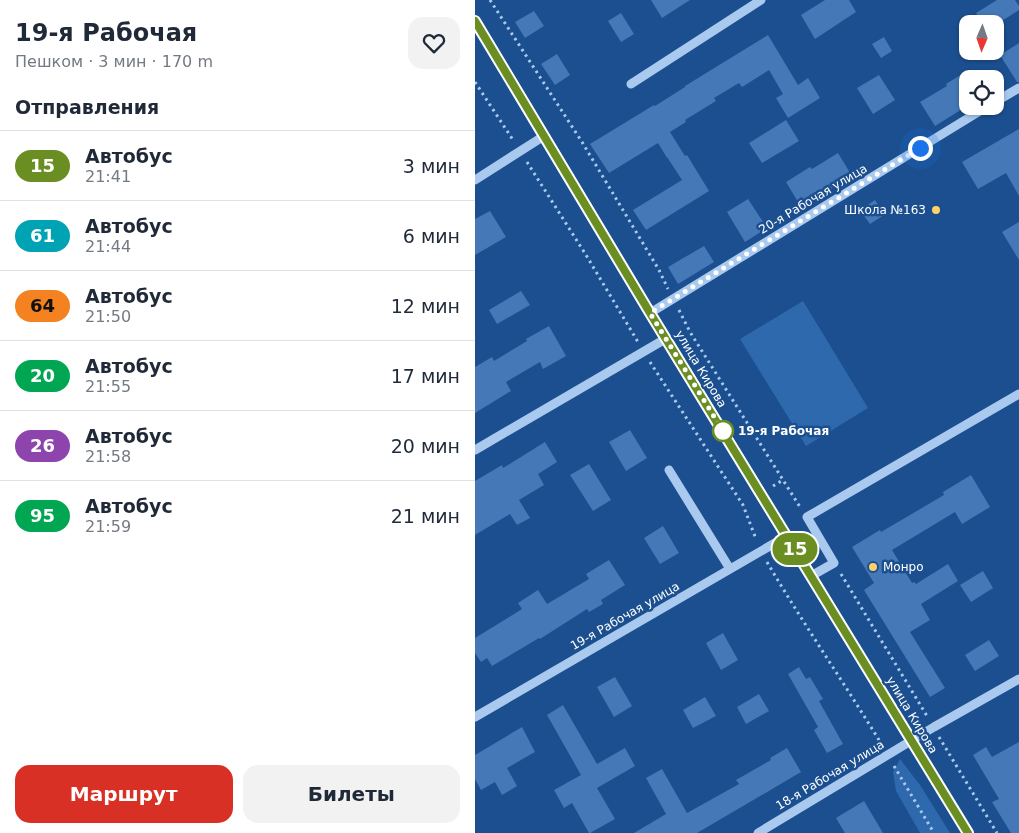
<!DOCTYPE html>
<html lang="ru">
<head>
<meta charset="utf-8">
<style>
	:root { --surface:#fff; --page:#f2f2f3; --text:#1f2937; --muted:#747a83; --line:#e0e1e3; --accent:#d93025 }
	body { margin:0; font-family:"DejaVu Sans",sans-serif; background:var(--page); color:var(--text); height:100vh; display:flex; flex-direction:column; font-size:19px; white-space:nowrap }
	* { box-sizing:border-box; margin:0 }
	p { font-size:16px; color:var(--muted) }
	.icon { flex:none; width:28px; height:28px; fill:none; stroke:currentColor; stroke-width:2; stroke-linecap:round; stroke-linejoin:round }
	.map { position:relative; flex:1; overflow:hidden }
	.drawer { display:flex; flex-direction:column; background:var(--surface); width:475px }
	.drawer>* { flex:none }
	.badge { padding:0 10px; border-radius:16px; font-size:18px; line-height:32px }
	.needle { width:32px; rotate:182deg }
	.fabs { position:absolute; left:484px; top:15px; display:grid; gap:10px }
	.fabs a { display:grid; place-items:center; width:45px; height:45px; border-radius:10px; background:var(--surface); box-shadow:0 1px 4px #0004; font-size:25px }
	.you { position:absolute; width:25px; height:25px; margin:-12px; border:4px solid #fff; border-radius:50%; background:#1a73e8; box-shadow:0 0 0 8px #1a73e833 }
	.map>.badge { position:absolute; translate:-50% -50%; box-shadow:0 0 0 2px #fff }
	h2 { padding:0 15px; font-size:19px; line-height:45px }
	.round { display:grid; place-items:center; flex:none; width:52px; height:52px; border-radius:15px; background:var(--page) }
	.summary { display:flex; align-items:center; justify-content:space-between; height:85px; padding:0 15px }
	h1 { font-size:24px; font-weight:800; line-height:38px }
	.primary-button { display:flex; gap:10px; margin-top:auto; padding:10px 15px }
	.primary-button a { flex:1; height:58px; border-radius:15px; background:var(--accent); color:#fff; font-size:20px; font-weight:800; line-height:58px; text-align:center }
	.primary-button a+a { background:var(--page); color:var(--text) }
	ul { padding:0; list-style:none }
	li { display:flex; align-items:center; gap:15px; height:70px; padding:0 15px; border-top:1px solid var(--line) }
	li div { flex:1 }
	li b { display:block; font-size:19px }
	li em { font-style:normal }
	li .badge { min-width:55px; font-weight:700; text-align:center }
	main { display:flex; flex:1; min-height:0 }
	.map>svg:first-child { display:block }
	.green { fill:#2e69ad }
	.building { fill:#4478b7 }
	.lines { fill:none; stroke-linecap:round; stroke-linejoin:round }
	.path { stroke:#a9c9ee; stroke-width:3; stroke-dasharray:2.5 4; stroke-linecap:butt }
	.minor { stroke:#a9c9ee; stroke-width:9 }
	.major { stroke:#f0f6ff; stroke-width:12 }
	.line-casing { stroke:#fff; stroke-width:11 }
	.line { stroke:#6b8e23; stroke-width:8 }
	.walk { stroke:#fff; stroke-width:5; stroke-dasharray:0 9 }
	.poi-dot { fill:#ffd166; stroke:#1b4f8f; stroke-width:2 }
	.stop-dot { fill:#fff; stroke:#6b8e23; stroke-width:2.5 }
	.labels { text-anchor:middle; stroke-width:5; stroke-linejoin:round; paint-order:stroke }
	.street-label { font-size:12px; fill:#fff; stroke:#1b4f8f }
	.poi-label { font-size:12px; fill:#fff; stroke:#1b4f8f; text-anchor:end }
	.stop-label { font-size:12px; font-weight:bold; fill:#fff; stroke:#1b4f8f; text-anchor:start }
</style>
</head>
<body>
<main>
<section class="drawer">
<div class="summary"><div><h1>19-я Рабочая</h1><p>Пешком · 3 мин · 170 m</p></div><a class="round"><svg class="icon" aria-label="heart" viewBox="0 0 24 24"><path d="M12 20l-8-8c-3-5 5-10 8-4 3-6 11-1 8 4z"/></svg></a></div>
<h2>Отправления</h2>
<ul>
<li><span class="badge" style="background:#6b8e23;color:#fff">15</span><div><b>Автобус</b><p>21:41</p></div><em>3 мин</em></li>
<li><span class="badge" style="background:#00a3b4;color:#fff">61</span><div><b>Автобус</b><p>21:44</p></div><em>6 мин</em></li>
<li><span class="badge" style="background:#f58220;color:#111">64</span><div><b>Автобус</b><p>21:50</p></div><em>12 мин</em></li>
<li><span class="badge" style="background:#00a651;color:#fff">20</span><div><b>Автобус</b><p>21:55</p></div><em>17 мин</em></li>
<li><span class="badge" style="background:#8e44ad;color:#fff">26</span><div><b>Автобус</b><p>21:58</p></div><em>20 мин</em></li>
<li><span class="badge" style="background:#00a651;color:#fff">95</span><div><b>Автобус</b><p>21:59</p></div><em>21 мин</em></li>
</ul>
<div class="primary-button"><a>Маршрут</a><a>Билеты</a></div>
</section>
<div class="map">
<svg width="544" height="833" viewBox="0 0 544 833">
	<rect width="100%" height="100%" fill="#1b4f8f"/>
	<path class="green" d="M328 301 393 408 331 446 265 339Z
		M425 759 445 785 475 833H445L421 791 418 772Z"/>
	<path class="building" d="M176 0H215L187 18Z
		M350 0H374L381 12 340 39 326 15Z
		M522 0H540L544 6V10L522 24H508L501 13Z
		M59 11 69 26 50 38 40 22Z
		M146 13 159 34 146 42 133 21Z
		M293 35 323 85 333 78 345 98 313 118 301 98 308 94 294 70 267 87 264 83 239 98 241 101 210 120 211 122 195 132 210 156 212 155 234 191 171 230 158 210 207 180 192 157V158L183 143 134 173 115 144 179 105 180 106 210 87V86Z
		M409 37 417 51 406 58 397 44Z
		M544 43V82H542L525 55Z
		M82 54 95 75 80 85 66 64Z
		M492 71V106L460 126 445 102 472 86 471 84Z
		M404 75 420 100 398 114 382 88Z
		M311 120 324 141 287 163 274 143Z
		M544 129V196L531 173 503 189 487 162Z
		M363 153 377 176 326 207 311 182 335 167 337 169Z
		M273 199 292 228 270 242 252 212Z
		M400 200 409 215 395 224 385 210Z
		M15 211 31 237 0 255V219Z
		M544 222V260L527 232Z
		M229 246 239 262 203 284 193 267Z
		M46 291 55 305 22 324 14 310Z
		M74 326 91 356 68 369 65 362 31 382 36 391 0 413V367L17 357 19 361 52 341 51 339Z
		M155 430 172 458 151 471 134 442Z
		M70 442 82 462 63 474 69 485 44 500 55 518 42 525 35 514 0 535V481L27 465 28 468Z
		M114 464 136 500 118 511 95 475Z
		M496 475 515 507 487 524 480 512 417 550 437 583 439 582 441 584 473 564 483 581 446 604 455 620 435 632 470 688 455 697 389 590 399 583 377 547 405 530 406 532 469 495 468 492Z
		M188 526 204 553 185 564 169 538Z
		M134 560 150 585 126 600 128 604 114 612 112 609 65 639 64 638 17 666 12 658 6 662 0 653V638L47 609 43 603 63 590 72 604 114 579 111 574Z
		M508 571 518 588 496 602 485 585Z
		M248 633 263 660 246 670 231 643Z
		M514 640 524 656 500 671 490 655Z
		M324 667 331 679 335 677 348 699 344 701 368 744 352 753 339 730 343 727 313 674Z
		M140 677 157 706 139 717 122 687Z
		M284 694 294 711 271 724 262 707Z
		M230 697 241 716 218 728 208 710Z
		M88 705 122 764 150 748 160 766 122 788 140 819 115 833H114L97 803 89 808 79 790 106 775 72 715Z
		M47 727 60 752 32 768 42 786 27 795 20 782 6 790 0 779V755Z
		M544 742V833H536L517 802 524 799 498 755 511 747 517 757Z
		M312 748 326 772 222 833H159L191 814 171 778 187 769 212 813 264 784 261 780 296 760 295 758Z
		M389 801 408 833H370L361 818Z"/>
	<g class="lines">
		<path class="path" d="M15 0 107 142 184 270 193 289
			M0 82 38 140
			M52 162 111 255 163 342
			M204 310 215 332 325 507
			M175 362 268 505 281 539
			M298 486 308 480
			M292 562C329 625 370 684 407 745
			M366 574 452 716
			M464 737 522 833
			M419 766 459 833"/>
		<path class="minor" d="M156 84 286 0
			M520 102 544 88
			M0 180 69 136
			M175 313 513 106
			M0 450 192 338
			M194 470 255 569
			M336 576 359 563 332 517 544 394
			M0 717 312 536
			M283 833 459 727 544 679"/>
		<path class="major" d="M0 21 175 313 493 833"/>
	</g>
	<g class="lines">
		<g class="line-casing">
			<path id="line" d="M0 21 175 313 493 833"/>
		</g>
		<use href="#line" class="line"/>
		<path class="walk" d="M248 431 175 313 445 148"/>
	</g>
	<g class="poi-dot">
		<circle cx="461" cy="210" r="5"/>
		<circle cx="398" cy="567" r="5"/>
	</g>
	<circle class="stop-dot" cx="248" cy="431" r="10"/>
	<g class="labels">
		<g class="street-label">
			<text transform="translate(338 199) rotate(-31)" y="4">20-я Рабочая улица</text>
			<text transform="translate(226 369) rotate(59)" y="4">улица Кирова</text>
			<text transform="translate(150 616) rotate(-30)" y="4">19-я Рабочая улица</text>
			<text transform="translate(437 715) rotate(59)" y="4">улица Кирова</text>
			<text transform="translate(355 775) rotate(-31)" y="4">18-я Рабочая улица</text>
		</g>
		<g class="poi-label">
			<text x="451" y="214">Школа №163</text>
			<text x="408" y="571" text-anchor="start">Монро</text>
		</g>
		<g class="stop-label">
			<text x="263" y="435">19-я Рабочая</text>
		</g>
	</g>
</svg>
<div class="fabs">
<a><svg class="needle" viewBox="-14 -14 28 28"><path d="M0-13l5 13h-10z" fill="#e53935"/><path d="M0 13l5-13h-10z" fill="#747a83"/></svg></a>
<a><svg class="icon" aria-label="locate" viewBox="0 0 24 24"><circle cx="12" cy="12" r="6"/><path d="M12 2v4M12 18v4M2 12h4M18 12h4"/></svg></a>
</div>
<div class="you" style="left:445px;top:148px"></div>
<b class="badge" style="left:320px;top:549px;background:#6b8e23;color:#fff">15</b>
</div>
</main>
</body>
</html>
